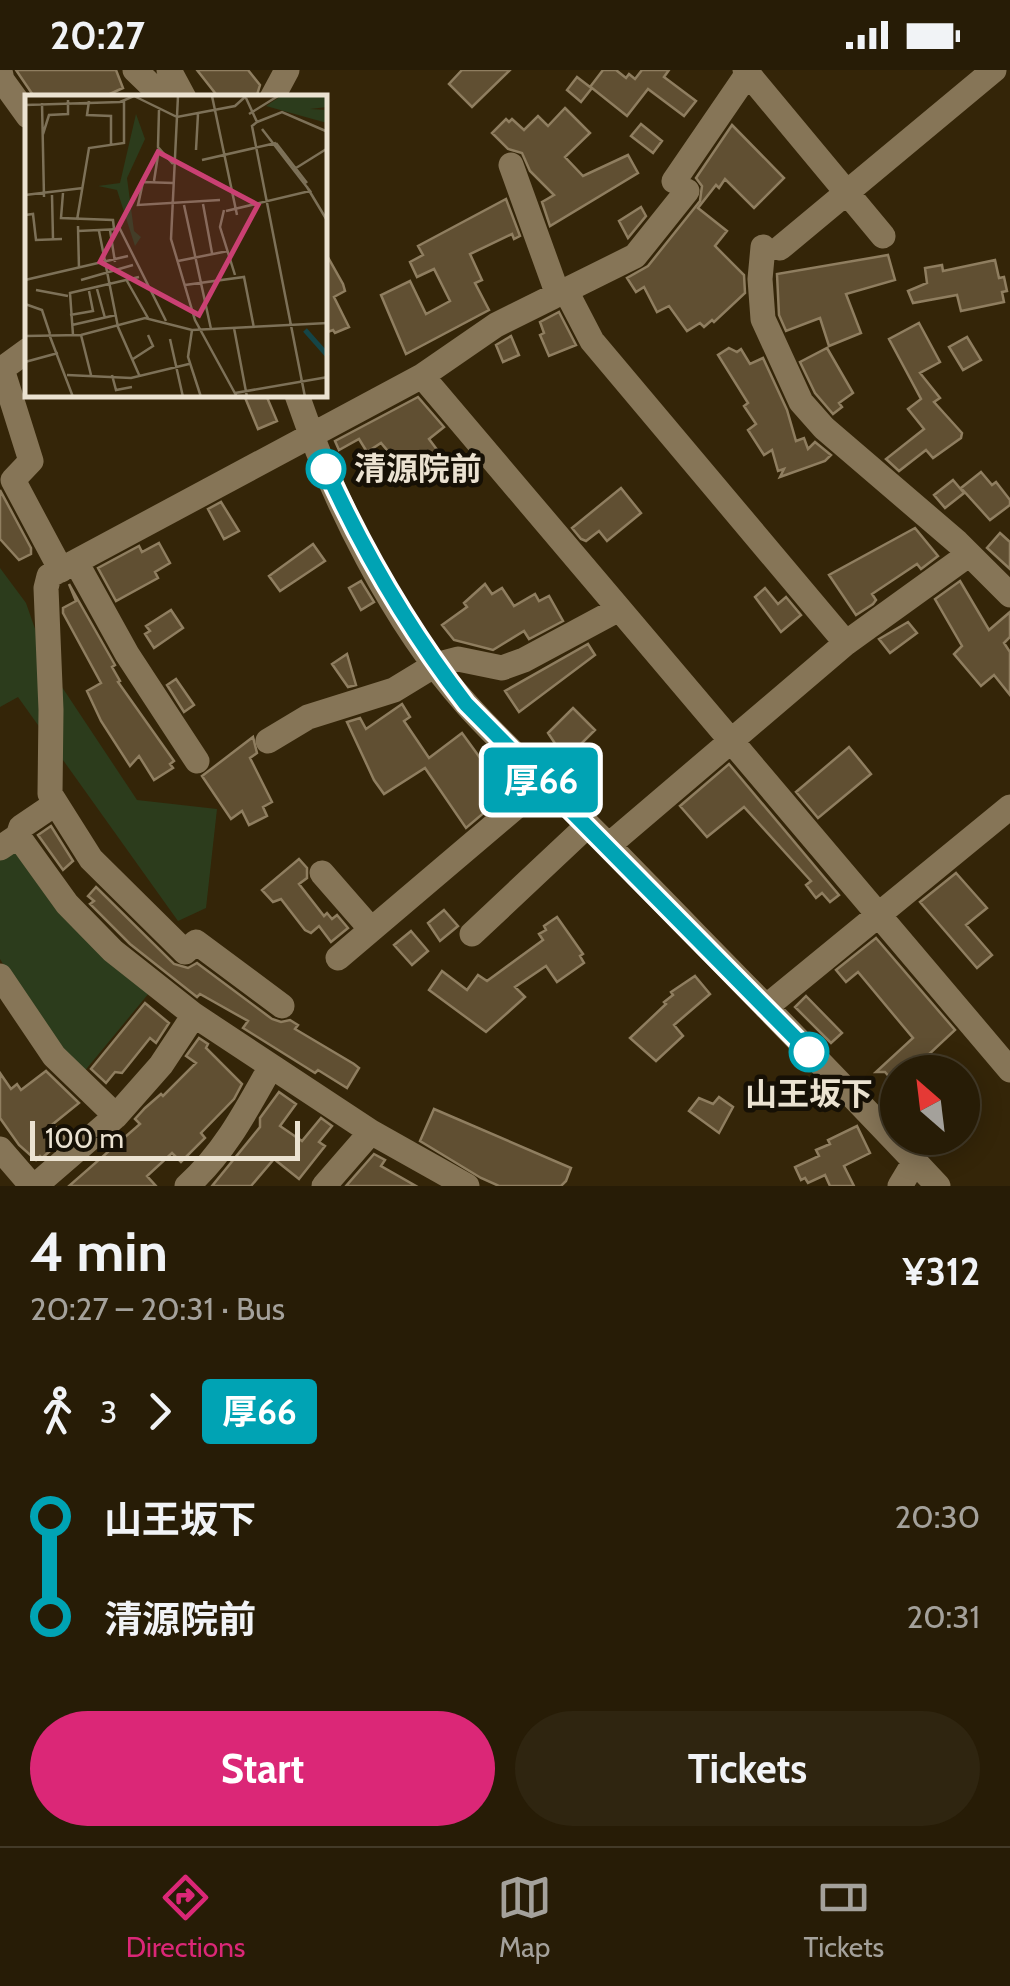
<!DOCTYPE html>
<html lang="en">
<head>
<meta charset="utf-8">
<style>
	:root { --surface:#271c06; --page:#2f2510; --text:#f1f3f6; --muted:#a4a19b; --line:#433a28; --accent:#db2777 }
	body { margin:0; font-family:Cabin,"Noto Sans JP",sans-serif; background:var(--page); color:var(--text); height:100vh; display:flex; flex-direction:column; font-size:38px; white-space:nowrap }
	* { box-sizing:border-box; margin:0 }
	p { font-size:32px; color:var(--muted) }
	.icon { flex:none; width:55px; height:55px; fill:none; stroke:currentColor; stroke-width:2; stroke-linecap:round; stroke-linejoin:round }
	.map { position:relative; height:1116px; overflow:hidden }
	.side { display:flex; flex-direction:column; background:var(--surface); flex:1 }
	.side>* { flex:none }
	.badge { padding:0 20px; border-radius:8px; font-size:35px; line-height:65px }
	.needle { width:65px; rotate:332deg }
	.fabs { position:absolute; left:880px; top:985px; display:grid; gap:20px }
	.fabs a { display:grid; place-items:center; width:100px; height:100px; border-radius:50%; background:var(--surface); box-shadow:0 5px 25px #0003,0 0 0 2px var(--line); font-size:50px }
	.scale { position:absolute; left:30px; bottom:25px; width:270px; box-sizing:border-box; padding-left:10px; border:5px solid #ebe2d1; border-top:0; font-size:28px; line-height:35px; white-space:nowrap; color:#ebe2d1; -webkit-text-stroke:8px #161005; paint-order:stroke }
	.map>.badge { position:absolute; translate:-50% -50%; box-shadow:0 0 0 5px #fff }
	.legs { display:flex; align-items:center; gap:15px; height:110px; padding:0 30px; font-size:32px }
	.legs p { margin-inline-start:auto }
	.overview { display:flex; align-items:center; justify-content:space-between; height:170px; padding:0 30px }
	h1 { font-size:55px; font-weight:700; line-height:75px }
	.primary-button { display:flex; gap:20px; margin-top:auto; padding:20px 30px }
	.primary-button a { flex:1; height:115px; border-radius:60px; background:var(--accent); color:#fff; font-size:40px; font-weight:700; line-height:115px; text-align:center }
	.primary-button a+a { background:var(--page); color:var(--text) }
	ul { padding:0 30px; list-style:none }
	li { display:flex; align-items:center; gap:35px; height:100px; font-size:38px }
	li i { display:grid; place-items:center; width:15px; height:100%; margin:0 12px; background:currentColor }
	li i::after { content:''; width:25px; height:25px; margin:-12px; border:8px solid; border-radius:50%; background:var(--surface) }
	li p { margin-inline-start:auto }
	li:first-child i { background:linear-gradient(#0000 50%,currentColor 0) }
	li:last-child i { background:linear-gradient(currentColor 50%,#0000 0) }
	.status { display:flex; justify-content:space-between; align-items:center; height:70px; padding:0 50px; background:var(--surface); direction:ltr }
	.status svg { height:28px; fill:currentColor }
	.tabs { display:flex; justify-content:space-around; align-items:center; height:140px; border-top:2px solid var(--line); background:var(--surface); font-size:28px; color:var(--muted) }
	.tabs a { display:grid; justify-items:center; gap:5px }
	.tabs .on { color:var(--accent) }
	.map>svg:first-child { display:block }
	.green { fill:#2c3c1c }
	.building { fill:#604f32; stroke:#8f7e60; stroke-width:2.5 }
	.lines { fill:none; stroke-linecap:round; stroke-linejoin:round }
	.minor { stroke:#867557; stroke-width:25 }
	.line-1-casing { stroke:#fff; stroke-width:22 }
	.line-1 { stroke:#00a3b4; stroke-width:15 }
	.stop-1-dot { fill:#fff; stroke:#00a3b4; stroke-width:5 }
	.labels { text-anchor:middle; stroke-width:9; stroke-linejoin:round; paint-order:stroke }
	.stop-label { font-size:32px; font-weight:bold; fill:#ebe2d1; stroke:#161005; text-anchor:start }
	.inset-river { fill:none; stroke:#154547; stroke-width:5 }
	.inset-road { fill:none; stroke:#7d7158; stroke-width:2.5 }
	.view { fill:#ca4073; fill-opacity:0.15; stroke:#ca4073; stroke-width:5 }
	.inset-edge { fill:none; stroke:#ebe2d1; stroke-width:5 }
</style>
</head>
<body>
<div class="status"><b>20:27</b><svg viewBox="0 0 49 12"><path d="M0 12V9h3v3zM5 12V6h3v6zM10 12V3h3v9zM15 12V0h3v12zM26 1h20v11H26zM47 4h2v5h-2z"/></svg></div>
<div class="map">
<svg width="1010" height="1116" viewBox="0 0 1010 1116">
	<rect width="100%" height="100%" fill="#342508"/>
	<path class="green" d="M0 498 26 533 48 596 137 730 217 739 206 838 178 851 18 627 0 637Z
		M9 776 149 923 83 1003 32 942 0 889V783Z"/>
	<path class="building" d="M16 0H116L123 18 101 28H35Z
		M197 0H248L260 15 256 28H219Z
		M462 0H510L472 37 449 14Z
		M603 0H616L626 8 629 4 635 9 642 0H669L664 7 696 31 684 46 648 19 627 46 592 18 581 32 567 20 577 7 590 17Z
		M565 38 590 63 565 87 583 106 628 85 638 103 550 156 542 132 554 125 530 101 522 83 508 79 492 63 506 49 509 52 512 49 524 60 538 46 548 56Z
		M641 54 662 71 653 83 631 66Z
		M732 55 784 108 754 138 725 109 719 118 716 115 698 138 727 161 715 176 744 205 745 223 714 252 712 250 704 257 700 253 687 261 669 236 657 242 644 217 636 222 627 208 648 196 700 131 702 116 696 108Z
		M506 129 520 166 514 169 512 164 470 184 482 210 475 213 489 240 406 284 381 225 410 211 426 244 450 231 434 199 417 207 410 192 423 185 418 176Z
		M641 137 646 146 628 168 619 151Z
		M325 182 343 214 345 221 334 227 349 257 335 263 333 260 325 263Z
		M888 185 895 210 846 224 861 263 829 276 820 248 786 261 779 245 777 204Z
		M995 190 999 208 1004 207 1007 221 1002 222 1004 232 961 241 957 225 913 233 908 221 927 213 925 198 942 195 943 201Z
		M559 242 576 275 549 286 540 265 544 263 540 252Z
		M919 253 940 292 920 303 940 328 934 332 962 363 961 368 933 388 926 380 899 401 886 389 924 359 908 339 921 329 889 269Z
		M511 266 519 285 503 292 496 275Z
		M967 267 981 290 963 300 949 277Z
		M729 278 737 282 741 279 750 294 763 288 787 340 796 371 804 368 808 379 815 372 831 385 825 391 780 407 784 399 778 401 772 380 764 385 748 360 756 354 744 336 748 333 718 285Z
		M827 278 853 323 839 333 842 337 833 344 815 323 800 292Z
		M244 325H266L277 351 258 359Z
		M418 327 444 357 429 369 438 381 419 396 422 400 411 409 381 373 367 382 359 369 339 380 335 371Z
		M981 402 992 415 996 412 1010 430V435L990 450 961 418Z
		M953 410 964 423 945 438 934 425Z
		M621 418 641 443 607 471 599 461 586 471 581 469 572 458Z
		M0 420 31 478V484L19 490 0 469Z
		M221 432 239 461 224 469 208 439Z
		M915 458 938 486 921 499 917 494 872 524 876 530 873 534 856 545 829 505Z
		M1000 463 1010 472V499L987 478Z
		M159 473 170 493 155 502 158 508 116 531 98 498 139 476 142 482Z
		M313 474 325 491 280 521 269 506Z
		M361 511 374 532 361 540 349 518Z
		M960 511 989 560 1010 542V567L1004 573 1010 582V625L994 605 981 616 954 584 962 576 935 529Z
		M69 514 115 595 112 597 120 611 118 612 174 691 170 694 173 698 154 710 139 686 130 696 101 651 87 621 101 613 63 543V538L76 531Z
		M485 514 492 524 502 518 514 536 535 524 539 531 549 526 563 551 529 569 524 561 493 580 454 570 442 555 467 537 464 533Z
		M765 518 778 534 786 527 801 545 781 562 755 527Z
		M171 540 183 558 154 578 145 564 150 561 146 556Z
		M908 552 917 563 890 583 879 569Z
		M588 574 595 585 519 642 505 621Z
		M347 584 356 615 348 617 332 594Z
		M176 609 194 635 184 642 167 615Z
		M402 634 410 647 404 651 429 688 462 663 499 714 510 702 520 712 466 758 425 698 384 724 374 710 347 652 360 648 366 659Z
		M573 638 595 660 565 690 552 678 556 675 548 663Z
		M253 667 257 683 250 688 272 732 263 737 267 746 249 755 242 741 231 749 202 706Z
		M849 677 871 704 818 748 796 722Z
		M729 694 839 825 830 832 822 823 816 828 806 815 811 811 744 737 707 767 680 736Z
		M51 756 73 791 63 800 38 765Z
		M299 789 307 798V808L299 814 324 846 327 843 332 849 337 845 348 858 331 872 319 856 311 863 305 860 281 829 273 832 262 820Z
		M956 803 987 838 966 855 992 885 977 898 920 832Z
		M96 817 174 894 188 898 197 893 272 949 281 952 290 950 298 955 295 959 354 994 359 998 347 1018 318 1000 315 1003 243 958 248 951 200 924 197 927 130 874 90 834 94 831 88 826Z
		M444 840 458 856 440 871 428 853Z
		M557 847 583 884 580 886 584 893 557 912 546 896 515 917 525 927 486 962 429 920 442 901 467 920 478 905 487 911 543 870 539 864 546 860 544 856Z
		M411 861 428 881 412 895 394 875Z
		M876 868 955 960 910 1002H898V1017L885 1002H876L913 968 858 902 846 912 836 900Z
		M695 906 710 924 674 955 683 966 656 991 630 968 666 934 664 932 673 925 671 922Z
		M806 926 842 963 831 973 795 937Z
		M145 933 169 953 156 973 150 968 122 1003 115 1002 106 1013 91 999Z
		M199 968 208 974 206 978 242 1014 234 1029 201 1063 205 1068 181 1092 172 1083 147 1106 156 1116H69L140 1054 135 1049 145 1038 161 1024 163 1026 196 993 186 986Z
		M46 1001 79 1033 53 1054 65 1068 42 1088 40 1086 36 1090 19 1075 0 1048V1003L11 1019 17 1014 21 1020Z
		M279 1022 296 1034 280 1056 302 1071 321 1048 332 1056 319 1072 325 1076 299 1109 274 1089 251 1116H212L260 1057V1048Z
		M719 1027 733 1037 719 1063 689 1041 699 1028 713 1034Z
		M434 1039 571 1098 566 1111 561 1116H499L481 1108 420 1071Z
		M857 1056 870 1083 844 1096 854 1116H830L825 1105 808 1113 805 1108 801 1110 795 1097 819 1086 816 1080 830 1074 828 1070Z
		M374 1084 385 1090 381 1096 416 1116H346Z"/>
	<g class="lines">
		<path class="minor" d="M135 0 164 28
			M169 0 184 28
			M745 0 883 166
			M0 1 2 10 28 46
			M272 28 287 0
			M511 95 558 225
			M674 111 748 3
			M763 177 760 209 763 249 801 332 824 358 957 472 1010 525
			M780 178 994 0
			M566 221 592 271 846 573
			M28 280 2 299 31 391 13 410 61 500
			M422 306 1010 1000
			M297 325C333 430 392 552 467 635 513 686 565 730 612 779 721 891 831 1002 938 1116
			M76 492 127 584 197 691
			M268 671 308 647 394 620 435 595 458 589 502 598 524 590 619 539
			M18 766 67 834 113 881 194 945 371 1062 467 1116
			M609 775 846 573 968 485
			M0 778 18 766 21 757 55 734
			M322 803 370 858
			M472 864 587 756
			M338 888 544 713
			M0 906 54 986 116 1046
			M282 936 196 872 185 882 91 789 50 724 51 640 46 518 49 506 422 306 496 255 635 186 687 121
			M766 937 1010 737
			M0 1079 32 1116
			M35 1116 116 1046 161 995 194 945
			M187 1116C224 1083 246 1041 270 998
			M324 1116 371 1062
			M900 1116 915 1091"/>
	</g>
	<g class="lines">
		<g class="line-1-casing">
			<path id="line-1" d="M326 399C364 483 409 560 466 634L809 982"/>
		</g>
		<use href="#line-1" class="line-1"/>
	</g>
	<g class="stop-1-dot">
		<circle cx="326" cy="399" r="18"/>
		<circle cx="809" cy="982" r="18"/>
	</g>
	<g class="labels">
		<g class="stop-label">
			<text x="354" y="410">清源院前</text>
			<text x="809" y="1035" text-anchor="middle">山王坂下</text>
		</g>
	</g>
	<g transform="translate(25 25)">
		<rect width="302" height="302" fill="#342508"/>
		<path d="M256 1H302V12L285 14 302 15V28L241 11ZM111 19 120 44 102 83 109 136 116 142 110 151 92 95 73 91 95 88Z" fill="#2c3c1c"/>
		<path class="inset-river" d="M280 235 303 261"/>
		<path class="inset-road" d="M153 1 146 144 170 225 212 302M187 1 212 120M221 3 232 27 227 31 280 302M64 6 62 20 86 21V50M17 8 19 102M0 10 95 7 109 1 152 22 210 11 221 1M134 15 133 52 148 69M224 19 253 1M232 27 257 17 303 37M18 39 24 20 43 19V5M251 48 282 88M171 55 173 19M177 65 251 48M271 73 303 53M129 86 134 54M148 88 118 87 113 110 195 105M282 92 303 127M38 98 36 123 88 125 89 134M0 100 58 93M27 100 28 144M178 109 187 158M159 110 186 234M199 115 195 132 210 180M201 116 285 96 237 34M0 120 8 119 11 145 37 144M52 125 64 53 99 48V6M53 131 54 174M85 135 90 167M53 136 95 134 141 226M74 136 93 232 115 282M153 166 203 156M0 185 103 161M56 185 108 170M102 186 123 223M160 190 219 182 229 233M72 194 80 223M11 195 43 201M0 209 17 215 25 239M45 220 68 216 64 196M47 230 91 220M209 233 222 302M167 235 163 262 176 302M24 239 48 302M48 240 45 198 114 182M56 240 66 280M0 241 56 240 120 223 167 235 303 228M145 244 158 302M108 264 128 251 123 240M0 267 33 258M42 280 106 283 164 269M87 280 91 295 107 292M210 298 303 282"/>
		<path class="view" d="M133 57 233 110 174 220 75 167Z"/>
		<rect width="302" height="302" class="inset-edge"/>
	</g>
</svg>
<div class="fabs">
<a><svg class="needle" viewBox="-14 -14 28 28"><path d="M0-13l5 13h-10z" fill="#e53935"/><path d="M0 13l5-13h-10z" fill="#a4a19b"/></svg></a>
</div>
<div class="scale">100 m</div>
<b class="badge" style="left:541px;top:710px;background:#00a3b4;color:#fff">厚66</b>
</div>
<section class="side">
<div class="overview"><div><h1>4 min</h1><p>20:27 – 20:31 · Bus</p></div><b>¥312</b></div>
<div class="legs"><svg class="icon" aria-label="walk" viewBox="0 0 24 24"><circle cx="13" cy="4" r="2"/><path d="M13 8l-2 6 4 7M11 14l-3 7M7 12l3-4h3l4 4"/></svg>3<svg class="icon" aria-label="forward" viewBox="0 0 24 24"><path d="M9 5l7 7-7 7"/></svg><b class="badge" style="background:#00a3b4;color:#fff">厚66</b></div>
<ul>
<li><i style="color:#00a3b4"></i><b>山王坂下</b><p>20:30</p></li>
<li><i style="color:#00a3b4"></i><b>清源院前</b><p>20:31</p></li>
</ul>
<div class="primary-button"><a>Start</a><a>Tickets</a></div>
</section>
<nav class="tabs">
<a class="on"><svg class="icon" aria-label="directions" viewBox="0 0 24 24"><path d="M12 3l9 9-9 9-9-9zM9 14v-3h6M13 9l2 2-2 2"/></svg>Directions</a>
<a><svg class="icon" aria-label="map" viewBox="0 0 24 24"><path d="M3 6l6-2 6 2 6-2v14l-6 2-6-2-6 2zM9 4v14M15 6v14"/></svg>Map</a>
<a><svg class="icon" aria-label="tickets" viewBox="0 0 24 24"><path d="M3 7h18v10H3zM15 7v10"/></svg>Tickets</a>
</nav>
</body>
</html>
